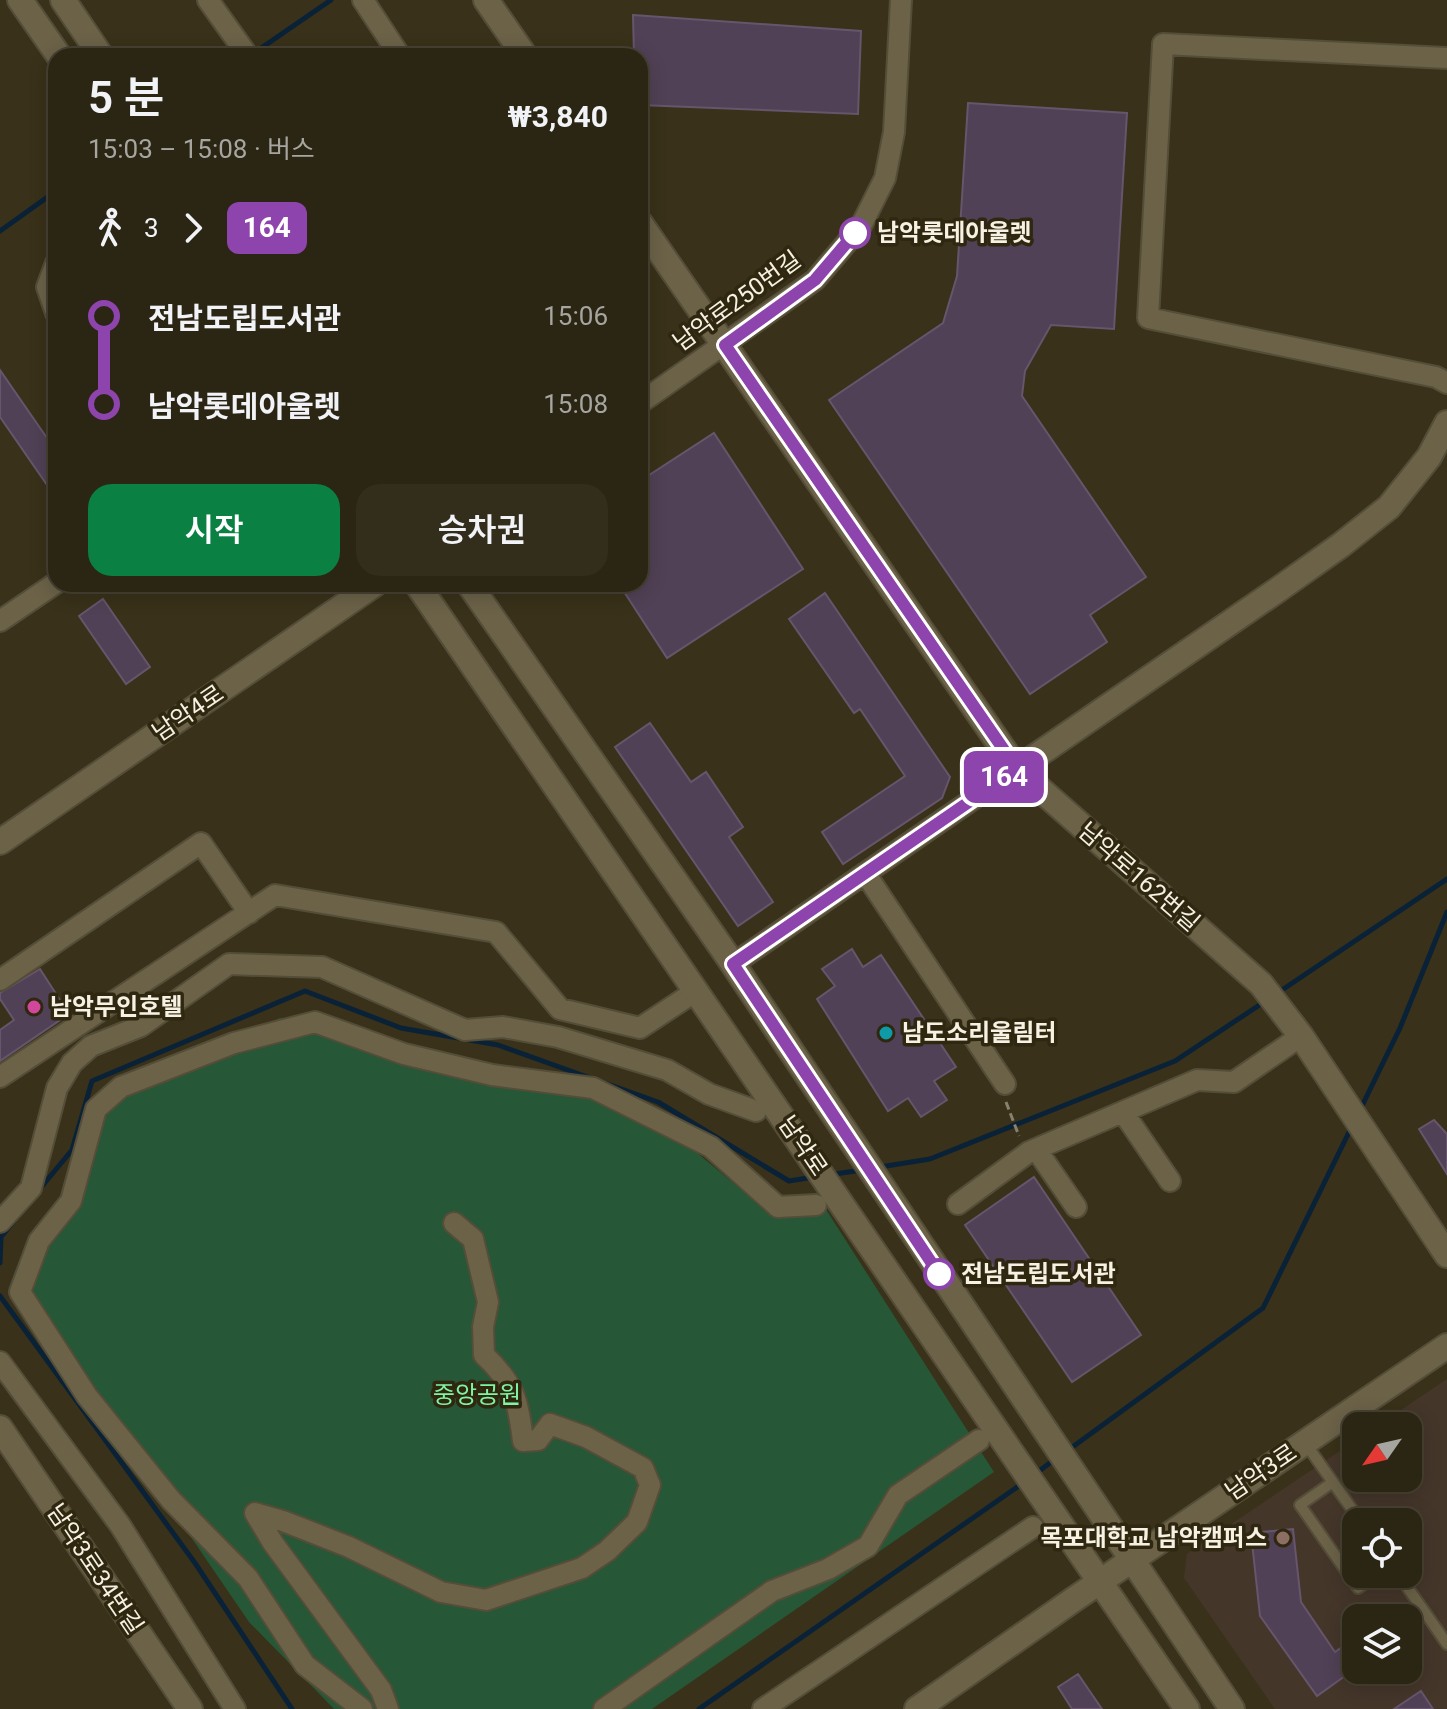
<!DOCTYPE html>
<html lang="ko">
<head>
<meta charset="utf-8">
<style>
	:root { --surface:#2b2513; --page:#332d1c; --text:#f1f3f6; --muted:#a6a5a0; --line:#474233; --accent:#0b8043 }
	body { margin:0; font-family:Roboto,"Noto Sans KR",sans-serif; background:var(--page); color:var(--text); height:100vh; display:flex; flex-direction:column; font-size:30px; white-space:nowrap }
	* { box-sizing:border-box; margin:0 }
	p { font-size:26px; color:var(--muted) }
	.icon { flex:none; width:44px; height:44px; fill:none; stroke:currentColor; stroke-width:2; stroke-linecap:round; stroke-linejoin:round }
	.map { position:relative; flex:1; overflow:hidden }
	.panel { position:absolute; left:48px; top:48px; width:600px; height:544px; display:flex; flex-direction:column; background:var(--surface); border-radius:24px; box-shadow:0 4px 20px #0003,0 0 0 2px var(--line) }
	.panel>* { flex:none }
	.badge { padding:0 16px; border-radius:12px; font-size:28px; line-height:52px }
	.needle { width:52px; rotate:236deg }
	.controls { position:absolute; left:1342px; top:1412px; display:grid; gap:16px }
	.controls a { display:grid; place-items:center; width:80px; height:80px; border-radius:16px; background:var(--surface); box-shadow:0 4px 20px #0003,0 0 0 2px var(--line); font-size:40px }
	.map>.badge { position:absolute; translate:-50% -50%; box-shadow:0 0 0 4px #fff }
	.legs { display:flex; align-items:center; gap:12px; height:88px; padding:0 40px; font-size:26px }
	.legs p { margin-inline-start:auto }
	.overview { display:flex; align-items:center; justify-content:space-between; height:136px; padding:0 40px }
	h1 { font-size:44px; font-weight:600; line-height:60px }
	.action { display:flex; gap:16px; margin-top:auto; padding:16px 40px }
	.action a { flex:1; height:92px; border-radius:24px; background:var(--accent); color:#fff; font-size:32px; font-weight:600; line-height:92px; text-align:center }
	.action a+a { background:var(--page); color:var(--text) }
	ul { padding:0 40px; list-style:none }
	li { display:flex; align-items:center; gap:28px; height:88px; font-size:30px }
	li i { display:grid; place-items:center; width:12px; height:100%; margin:0 10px; background:currentColor }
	li i::after { content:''; width:20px; height:20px; margin:-10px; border:6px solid; border-radius:50%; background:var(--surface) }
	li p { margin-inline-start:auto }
	li:first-child i { background:linear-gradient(#0000 50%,currentColor 0) }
	li:last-child i { background:linear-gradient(currentColor 50%,#0000 0) }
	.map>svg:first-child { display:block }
	.education { fill:#45362a; fill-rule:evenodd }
	.green { fill:#265736 }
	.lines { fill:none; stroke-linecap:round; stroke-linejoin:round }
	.stream { stroke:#0a2237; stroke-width:5 }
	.building { fill:#514156; stroke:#66556b; stroke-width:2 }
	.lane-casing { stroke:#544d38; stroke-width:14 }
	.street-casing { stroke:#544d38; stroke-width:24 }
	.secondary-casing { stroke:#544d38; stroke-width:28 }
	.path { stroke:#88816d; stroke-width:3; stroke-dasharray:8 4; stroke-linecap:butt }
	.lane { stroke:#6b6248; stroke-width:10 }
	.street { stroke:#6b6248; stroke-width:20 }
	.secondary { stroke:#6b6248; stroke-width:24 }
	.line-1-casing { stroke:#fff; stroke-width:18 }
	.line-1 { stroke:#8e44ad; stroke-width:12 }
	.stop-1-dot { fill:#fff; stroke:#8e44ad; stroke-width:4 }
	.hotel-dot { fill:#d1479c; stroke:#2f270f; stroke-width:3 }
	.culture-dot { fill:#0f9aa8; stroke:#2f270f; stroke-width:3 }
	.education-dot { fill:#8d6e63; stroke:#2f270f; stroke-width:3 }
	.labels { text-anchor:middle; stroke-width:7; stroke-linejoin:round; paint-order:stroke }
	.stop-label { font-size:24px; font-weight:bold; fill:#f6f1e2; stroke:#2f270f; text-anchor:start }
	.street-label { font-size:24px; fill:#f6f1e2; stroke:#2f270f }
	.poi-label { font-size:24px; font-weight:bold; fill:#f6f1e2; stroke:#2f270f; text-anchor:start }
	.park-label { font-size:24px; fill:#7ef5a3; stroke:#2f270f }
</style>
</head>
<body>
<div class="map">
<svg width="1447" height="1709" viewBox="0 0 1447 1709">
	<rect width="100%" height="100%" fill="#393119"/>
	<path class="education" d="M1447 1379V1709H1275L1184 1578 1187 1554 1356 1440V1478H1408V1426H1377ZM1356 1522H1408V1574H1356ZM1356 1618H1408V1670H1356Z"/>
	<path class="green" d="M280 1018 458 1076 637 1103 754 1200H820L994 1472 652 1709H334L249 1622 24 1293 115 1095Z"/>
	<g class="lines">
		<path class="stream" d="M251 55 331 0
			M0 231 56 191
			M1276 994 1447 879
			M602 1082 658 1102 789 1181 814 1177
			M1360 1110 1400 1028 1447 912
			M880 1167 930 1159 1175 1061 1264 1002
			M828 1175 862 1170
			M38 1191 72 1150 92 1081 305 991 401 1028 498 1045 593 1079
			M0 1263 1 1237 14 1221
			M0 1296 195 1563 292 1709
			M1067 1451 1263 1308 1352 1126
			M1034 1475 1055 1459
			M699 1709 1023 1483"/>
	</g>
	<path class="building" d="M633 15 861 31 858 114 640 105V56H634Z
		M968 103 1127 113 1114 329 1051 325 1025 371 1022 396 1146 577 1090 615 1107 642 1030 694 829 400 943 323 957 276Z
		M0 370 56 451V498L0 417Z
		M714 433 803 569 667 658 619 584H640V481Z
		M825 593 950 777 942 798 843 864 822 832 905 776 860 709 854 713 789 619Z
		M103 599 150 667 126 684 79 616Z
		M650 723 691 782 706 772 743 827 729 837 773 902 738 926 615 747Z
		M852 949 863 967 881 955 956 1067 934 1081 947 1100 921 1117 908 1098 888 1111 817 999 835 986 822 969Z
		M40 969 69 1014 0 1061V1030L14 1020 0 999V993Z
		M1434 1120 1447 1134V1174L1419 1129Z
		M1034 1177 1141 1335 1072 1382 965 1225Z
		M1293 1529 1301 1602 1335 1652 1356 1637V1668L1317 1696 1260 1616 1251 1533Z
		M1078 1674 1102 1709H1072L1058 1687Z
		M1421 1691 1433 1709H1394Z"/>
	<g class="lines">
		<g class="lane-casing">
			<path id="lane" d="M1306 1444 1361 1522
				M1333 1482 1300 1505 1358 1588 1378 1574
				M1398 1574 1447 1644"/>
		</g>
		<g class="street-casing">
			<path id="street" d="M208 0 248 56
				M363 0 400 56
				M1447 58 1163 44 1148 318 1436 377 1447 383
				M56 263 47 287 56 313
				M640 403 815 280 861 226 885 178 894 132 901 0
				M0 621 56 583
				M865 873 1005 1084
				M733 964 1017 769
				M0 980 201 843 249 913
				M0 1077 275 895 496 932 560 1009 640 1028 696 991
				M1123 1112 1170 1181
				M1036 1149 1076 1207
				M958 1204 1029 1152 1197 1080 1234 1082 1301 1036
				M0 1222 31 1188 57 1088 72 1063 91 1046 141 1026 229 964 322 967 465 1030 503 1027 558 1037 667 1070 709 1094 756 1111
				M0 1362 120 1525 235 1709
				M362 1709 305 1665 248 1578 171 1500 87 1396 20 1292 39 1241 71 1201 96 1109 121 1087 234 1043 315 1022 404 1054 492 1075 593 1088 711 1147 778 1207 816 1205
				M388 1709 381 1690 273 1543 255 1513 283 1521 349 1547 441 1592 486 1600 582 1568 607 1551 637 1522 650 1485 643 1468 586 1437 550 1424 538 1440 523 1441C518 1401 515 1384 484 1355L483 1327 488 1302 473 1239 454 1223
				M604 1709 772 1591 828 1569 868 1546 898 1495 979 1440
				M763 1709 1033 1527"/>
		</g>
		<g class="secondary-casing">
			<path id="secondary" d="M20 0 59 56
				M63 0 101 56
				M486 0 525 56
				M640 223 1017 769 1261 984 1301 1036 1447 1255
				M417 584 1187 1709
				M469 584 733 964 1232 1709
				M1017 769 1279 589 1341 545 1389 507 1429 457 1447 423
				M0 842 375 584
				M0 1428 190 1709
				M917 1709 1073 1600 1447 1346"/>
		</g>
		<path class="path" d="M1006 1102 1019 1136"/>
		<use href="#lane" class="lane"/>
		<use href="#street" class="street"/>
		<use href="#secondary" class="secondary"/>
	</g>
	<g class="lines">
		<g class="line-1-casing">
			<path id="line-1" d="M855 233 815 280 725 345 1017 769 733 964 939 1274"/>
		</g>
		<use href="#line-1" class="line-1"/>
	</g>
	<g class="stop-1-dot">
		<circle cx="855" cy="233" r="14"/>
		<circle cx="939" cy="1274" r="14"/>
	</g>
	<circle class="hotel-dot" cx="34" cy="1007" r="8"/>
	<circle class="culture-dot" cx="886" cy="1033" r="8"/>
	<circle class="education-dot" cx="1283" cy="1538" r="8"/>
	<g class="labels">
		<g class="stop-label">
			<text x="877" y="241">남악롯데아울렛</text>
			<text x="961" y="1282">전남도립도서관</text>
		</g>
		<g class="street-label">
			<text transform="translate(737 301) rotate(-36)" y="8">남악로250번길</text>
			<text transform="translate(188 713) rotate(-34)" y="8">남악4로</text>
			<text transform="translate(1139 877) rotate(41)" y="8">남악로162번길</text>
			<text transform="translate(803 1146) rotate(56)" y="8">남악로</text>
			<text transform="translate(1261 1472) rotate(-34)" y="8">남악3로</text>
			<text transform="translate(95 1569) rotate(56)" y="8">남악3로34번길</text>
		</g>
		<g class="poi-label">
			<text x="50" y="1015">남악무인호텔</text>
			<text x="902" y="1041">남도소리울림터</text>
			<text x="1267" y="1546" text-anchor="end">목포대학교 남악캠퍼스</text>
		</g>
		<g class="park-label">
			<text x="477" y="1403">중앙공원</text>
		</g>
	</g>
</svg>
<div class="controls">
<a><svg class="needle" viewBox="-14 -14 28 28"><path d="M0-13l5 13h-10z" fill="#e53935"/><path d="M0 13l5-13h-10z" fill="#a6a5a0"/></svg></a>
<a><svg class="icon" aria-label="locate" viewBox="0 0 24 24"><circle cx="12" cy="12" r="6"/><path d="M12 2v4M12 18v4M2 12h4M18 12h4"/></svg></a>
<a><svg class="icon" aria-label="layers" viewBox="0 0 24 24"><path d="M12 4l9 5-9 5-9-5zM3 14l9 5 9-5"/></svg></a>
</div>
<b class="badge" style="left:1004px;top:777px;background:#8e44ad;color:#fff">164</b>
<section class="panel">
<div class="overview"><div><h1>5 분</h1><p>15:03 – 15:08 · 버스</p></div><b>₩3,840</b></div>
<div class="legs"><svg class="icon" aria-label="walk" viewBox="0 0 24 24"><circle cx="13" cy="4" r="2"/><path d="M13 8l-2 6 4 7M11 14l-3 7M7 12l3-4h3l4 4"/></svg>3<svg class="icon" aria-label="forward" viewBox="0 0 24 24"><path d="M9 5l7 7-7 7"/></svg><b class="badge" style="background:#8e44ad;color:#fff">164</b></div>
<ul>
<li><i style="color:#8e44ad"></i><b>전남도립도서관</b><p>15:06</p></li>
<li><i style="color:#8e44ad"></i><b>남악롯데아울렛</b><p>15:08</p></li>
</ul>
<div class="action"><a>시작</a><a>승차권</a></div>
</section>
</div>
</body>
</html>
